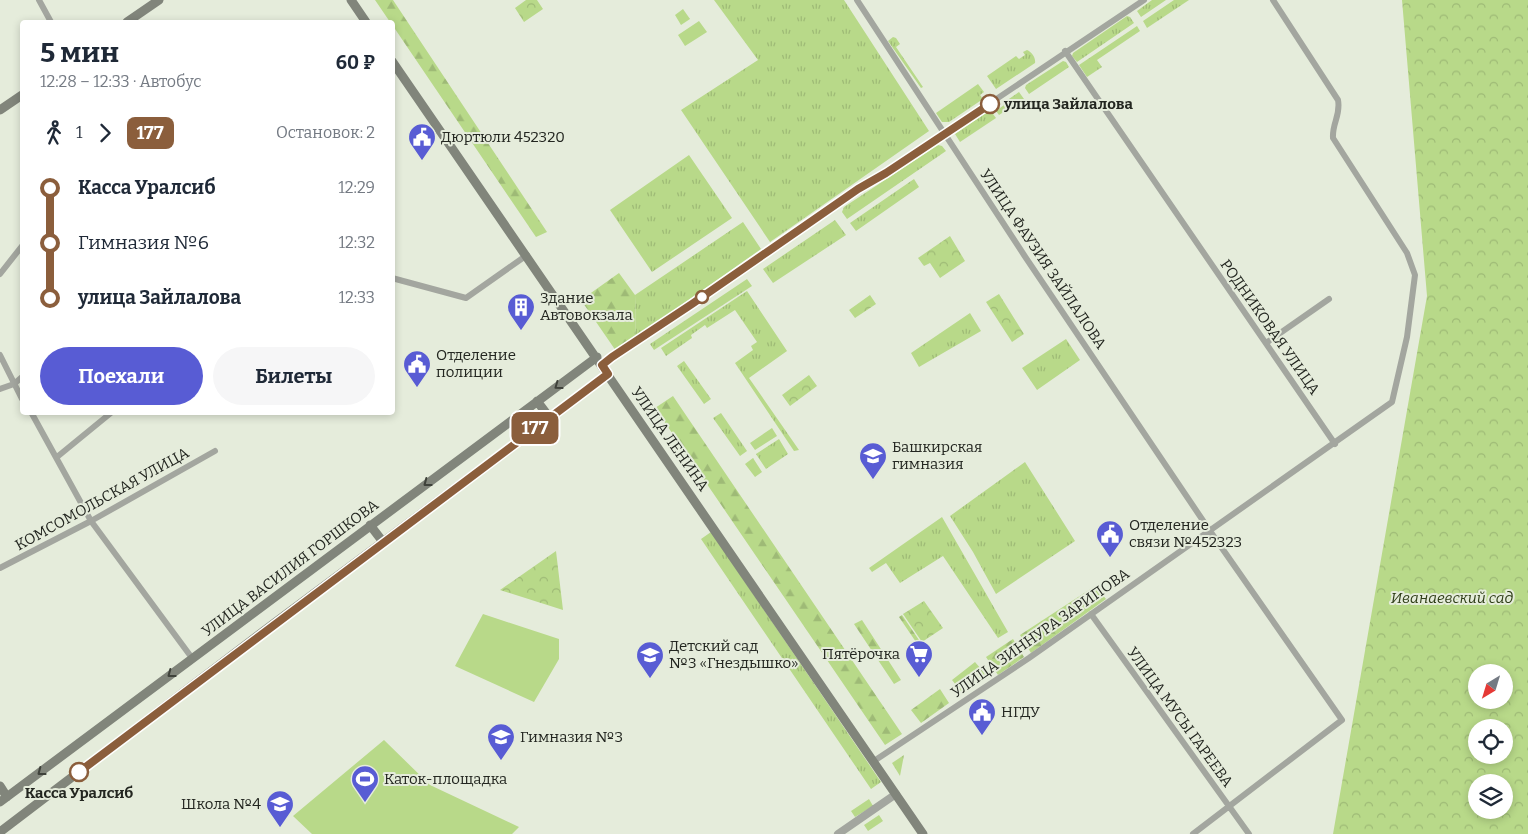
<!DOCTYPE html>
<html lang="ru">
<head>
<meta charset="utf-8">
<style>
	:root { --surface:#fff; --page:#f6f6f7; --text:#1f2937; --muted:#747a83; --accent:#585cd4 }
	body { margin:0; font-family:Bitter,serif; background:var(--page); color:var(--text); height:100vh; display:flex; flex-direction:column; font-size:19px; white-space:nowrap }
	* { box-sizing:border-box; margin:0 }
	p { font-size:16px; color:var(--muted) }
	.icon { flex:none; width:28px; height:28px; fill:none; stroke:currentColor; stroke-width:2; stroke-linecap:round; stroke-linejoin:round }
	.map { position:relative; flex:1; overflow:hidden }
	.panel { position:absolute; left:20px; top:20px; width:375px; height:395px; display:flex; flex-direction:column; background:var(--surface); border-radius:5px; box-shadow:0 2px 8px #0003 }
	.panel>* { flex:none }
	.badge { padding:0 10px; border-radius:8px; font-size:18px; line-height:32px }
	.needle { width:32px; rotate:218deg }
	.controls { position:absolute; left:1468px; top:664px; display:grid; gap:10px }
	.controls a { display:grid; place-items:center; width:45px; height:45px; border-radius:50%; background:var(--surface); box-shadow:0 2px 8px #0003; font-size:25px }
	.map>.badge { position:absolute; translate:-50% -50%; box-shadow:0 0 0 2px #fff }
	.legs { display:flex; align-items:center; gap:8px; height:55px; padding:0 20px; font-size:16px }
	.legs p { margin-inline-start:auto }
	.head { display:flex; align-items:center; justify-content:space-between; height:85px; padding:0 20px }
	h1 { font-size:28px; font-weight:700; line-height:38px }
	.action { display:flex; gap:10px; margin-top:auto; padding:10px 20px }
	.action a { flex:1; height:58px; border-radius:30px; background:var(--accent); color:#fff; font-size:20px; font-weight:700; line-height:58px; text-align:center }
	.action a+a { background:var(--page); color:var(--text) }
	ul { padding:0 20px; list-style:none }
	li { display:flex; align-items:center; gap:18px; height:55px; font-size:19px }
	li i { display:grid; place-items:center; width:8px; height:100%; margin:0 6px; background:currentColor }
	li i::after { content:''; width:12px; height:12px; margin:-6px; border:4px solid; border-radius:50%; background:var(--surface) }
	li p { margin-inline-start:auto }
	li:first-child i { background:linear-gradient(#0000 50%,currentColor 0) }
	li:last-child i { background:linear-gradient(currentColor 50%,#0000 0) }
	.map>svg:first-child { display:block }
	.grass { fill:url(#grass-tufts) }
	.forest { fill:url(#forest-firs) }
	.park { fill:url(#park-crowns); fill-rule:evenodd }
	.garden { fill:#b8d989 }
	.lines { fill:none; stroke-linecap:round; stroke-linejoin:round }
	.minor { stroke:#a3a69f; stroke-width:6 }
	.tertiary { stroke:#a3a69f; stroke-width:8 }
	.secondary { stroke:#81857b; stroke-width:9 }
	.oneway { stroke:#3f423b }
	.line-1-casing { stroke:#fff; stroke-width:11 }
	.line-1 { stroke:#8b5e3c; stroke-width:8 }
	.stop-1-dot { fill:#fff; stroke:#8b5e3c; stroke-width:2.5 }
	.labels { text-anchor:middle; stroke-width:4; stroke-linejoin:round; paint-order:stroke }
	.stop-label { font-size:15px; font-weight:bold; fill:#232620; stroke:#e5ecdb; text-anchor:start }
	.poi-label { font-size:15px; fill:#232620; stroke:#e5ecdb; text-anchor:start }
	.street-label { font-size:15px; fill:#232620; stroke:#e5ecdb }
	.park-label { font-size:15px; font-style:italic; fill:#2f3e18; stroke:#e5ecdb }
</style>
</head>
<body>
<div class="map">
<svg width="1528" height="834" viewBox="0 0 1528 834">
	<defs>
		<pattern id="grass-tufts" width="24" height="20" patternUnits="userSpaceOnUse" patternTransform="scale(1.25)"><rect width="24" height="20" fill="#b8d989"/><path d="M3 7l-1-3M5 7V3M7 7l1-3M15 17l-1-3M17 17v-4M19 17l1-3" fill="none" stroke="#9eba76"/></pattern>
		<pattern id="forest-firs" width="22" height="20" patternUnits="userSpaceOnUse" patternTransform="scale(1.25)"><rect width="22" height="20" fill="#b8d989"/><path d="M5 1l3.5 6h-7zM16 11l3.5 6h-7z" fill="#9eba76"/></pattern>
		<pattern id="park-crowns" width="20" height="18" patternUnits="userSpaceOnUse" patternTransform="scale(1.25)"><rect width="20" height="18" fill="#b8d989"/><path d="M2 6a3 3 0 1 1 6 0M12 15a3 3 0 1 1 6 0" fill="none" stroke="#9eba76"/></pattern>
	</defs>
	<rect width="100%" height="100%" fill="#e5ecdb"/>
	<path class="grass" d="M714 0H844L929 131 770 242 681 110 758 60Z
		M1152 0H1166L1141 17 1137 11Z
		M1174 0H1189L1147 28 1143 21Z
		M1127 16 1130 17 1134 23 1077 62 1072 56 1073 53Z
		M1137 26 1140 31 1097 60 1102 67 1087 77 1079 65Z
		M893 37 896 38 900 44 896 47 923 87 921 88 888 41Z
		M1027 50C1032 52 1036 58 1035 63L996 89 987 76 1016 56 1019 59 1025 55 1023 52Z
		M1063 61 1066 62 1069 67 1029 94 1025 88 1026 85Z
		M978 84 984 92 980 95 983 99 949 122H942L936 113Z
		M1019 92 1024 99 999 115 996 111 1004 105 1003 103Z
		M990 110 996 118 960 142 955 134Z
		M938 145 942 146 946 151 847 219 842 212 844 207Z
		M689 155 732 218 652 272 610 210Z
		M914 179 919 187 856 231 850 223Z
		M835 220 846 235 773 283 763 269Z
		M743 222 761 249 636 337 635 295Z
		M747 279 752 286 654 350 650 344Z
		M747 291 787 351 749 378 799 450 794 451 735 363 753 350 751 346 757 342 735 310 707 328 705 325 691 335 692 338 666 356 661 348Z
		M970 313 981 331 919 367 911 353Z
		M1066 339 1080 360 1037 390 1022 368Z
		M684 361 711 399 704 404 677 366Z
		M721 413 747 451 740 456 713 418Z
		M772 428 777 436 755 450 750 443Z
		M779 439 788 454 766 469 756 454Z
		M753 458 762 472 755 477 745 464Z
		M1025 462 1075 541 996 594 973 552 950 516Z
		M942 517 1008 632 998 638 943 556 900 583 886 563 872 572 869 568Z
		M711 532 881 782 871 789 701 539Z
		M904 755 900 776 892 763Z
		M869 799 873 806 855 817 851 811Z
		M879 815 883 821 868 831 864 825Z"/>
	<path class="forest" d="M375 0H393L547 232 536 237 393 26 392 22H390Z
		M619 273 635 295 636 337 616 351 581 300Z
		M673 396 902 734 885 745 655 408Z
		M1095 586 1106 599 1031 653 1020 635Z
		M902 615 921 643 918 645 899 617Z
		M862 620 901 680 894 684 854 624Z
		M1013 639 1024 657 998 675 986 657Z
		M975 662 987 676 963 694 952 680Z
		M940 689 949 703 921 723 911 710Z"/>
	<path class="park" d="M526 0H537L543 9 524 22 515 8Z
		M1402 0H1528V834H1333L1427 296ZM1476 672H1504V700H1476ZM1476 728H1504V755H1476ZM1504 782V810H1476V782Z
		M683 9 690 19 681 25 675 15Z
		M950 236 965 261 940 278 930 263 924 266 918 258Z
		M999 294 1024 334 1012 342 986 302Z
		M870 295 876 304 855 318 849 310Z
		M809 375 817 386 790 406 782 395Z
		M556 551 563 610 500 590Z
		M924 601 943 628 922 642 903 614Z"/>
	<path class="garden" d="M699 21 707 32 685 46 678 35Z
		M483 614 559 639V659L534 702 455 666Z
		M384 740 430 785 519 827 512 834H312L293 816Z"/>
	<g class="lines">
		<path class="minor" d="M39 0 51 22
			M857 0 1024 255 1210 531 1342 720 1193 834
			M1065 51 1335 444
			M0 274 22 246
			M392 278 466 298 527 255
			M1266 343 1329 299
			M0 355 22 399
			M602 365 858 189 886 173 1144 0
			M0 389 14 384 22 377
			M31 412 91 521 192 658
			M57 457 112 412
			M0 568 91 521 215 451
			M1091 614 1249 834
			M874 761 1029 658 1392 402 1407 337 1415 275 1407 253 1333 138C1332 123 1341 115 1338 100L1273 0"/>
		<path class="tertiary" d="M838 834 896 794"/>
		<path class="secondary" d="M351 0 366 22
			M127 22 159 0
			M392 61C571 318 747 576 923 834
			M0 110 22 95
			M537 401 549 417
			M370 525 383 542
			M0 786 7 797
			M0 802 597 357
			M0 832 277 621 608 374"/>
	</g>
	<defs><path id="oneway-chevron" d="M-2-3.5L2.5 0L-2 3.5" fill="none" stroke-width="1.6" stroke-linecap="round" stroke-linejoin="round" transform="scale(1.25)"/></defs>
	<g class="oneway">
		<use href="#oneway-chevron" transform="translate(558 386) rotate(144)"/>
		<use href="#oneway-chevron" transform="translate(427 483) rotate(143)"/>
		<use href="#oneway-chevron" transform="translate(171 674) rotate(143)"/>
		<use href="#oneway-chevron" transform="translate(41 772) rotate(143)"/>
	</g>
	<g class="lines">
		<g class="line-1-casing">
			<path id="line-1" d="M79 772 608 374 602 365 612 357 692 304 858 189 886 173 990 104"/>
		</g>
		<use href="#line-1" class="line-1"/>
	</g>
	<defs>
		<g id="civic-pin" transform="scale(1.4375)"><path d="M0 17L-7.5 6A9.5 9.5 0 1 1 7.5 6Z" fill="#585cd4" stroke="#e5ecdb"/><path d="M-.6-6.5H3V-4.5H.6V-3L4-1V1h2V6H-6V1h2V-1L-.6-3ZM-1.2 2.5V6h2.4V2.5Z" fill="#fff"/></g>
		<g id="building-pin" transform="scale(1.4375)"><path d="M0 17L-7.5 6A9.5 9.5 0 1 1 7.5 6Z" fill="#585cd4" stroke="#e5ecdb"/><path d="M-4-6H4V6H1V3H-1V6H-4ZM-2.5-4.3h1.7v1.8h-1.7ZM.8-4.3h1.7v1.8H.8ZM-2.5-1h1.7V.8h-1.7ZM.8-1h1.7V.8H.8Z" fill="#fff"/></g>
		<g id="school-pin" transform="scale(1.4375)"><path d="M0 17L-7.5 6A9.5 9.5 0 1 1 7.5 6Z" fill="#585cd4" stroke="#e5ecdb"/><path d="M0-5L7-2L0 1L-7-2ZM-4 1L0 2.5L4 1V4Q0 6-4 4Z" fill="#fff"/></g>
		<g id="supermarket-pin" transform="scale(1.4375)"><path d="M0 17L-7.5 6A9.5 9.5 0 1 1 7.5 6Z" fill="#585cd4" stroke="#e5ecdb"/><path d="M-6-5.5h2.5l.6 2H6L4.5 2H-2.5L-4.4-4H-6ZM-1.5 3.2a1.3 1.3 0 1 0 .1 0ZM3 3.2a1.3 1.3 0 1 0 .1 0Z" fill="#fff"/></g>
		<g id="stadium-pin" transform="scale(1.4375)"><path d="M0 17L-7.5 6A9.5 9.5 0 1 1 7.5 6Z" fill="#585cd4" stroke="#e5ecdb"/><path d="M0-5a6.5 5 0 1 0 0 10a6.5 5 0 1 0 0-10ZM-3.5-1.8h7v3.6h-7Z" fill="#fff"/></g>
	</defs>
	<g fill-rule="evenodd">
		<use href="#civic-pin" x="422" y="137"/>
		<use href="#building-pin" x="521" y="307"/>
		<use href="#civic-pin" x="417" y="364"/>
		<use href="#school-pin" x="873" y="456"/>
		<use href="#civic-pin" x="1110" y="534"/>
		<use href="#supermarket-pin" x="919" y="654"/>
		<use href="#school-pin" x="650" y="655"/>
		<use href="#civic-pin" x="982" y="712"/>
		<use href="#school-pin" x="501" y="737"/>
		<use href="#stadium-pin" x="365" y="779"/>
		<use href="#school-pin" x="280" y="804"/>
	</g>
	<g class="stop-1-dot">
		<circle cx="990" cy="104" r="9"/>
		<circle cx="702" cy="297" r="6"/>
		<circle cx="79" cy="772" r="9"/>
	</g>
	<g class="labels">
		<g class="stop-label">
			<text x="1004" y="109">улица Зайлалова</text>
			<text x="79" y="798" text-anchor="middle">Касса Уралсиб</text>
		</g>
		<g class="poi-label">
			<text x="441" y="142">Дюртюли 452320</text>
			<text x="540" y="303">Здание<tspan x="540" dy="17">Автовокзала</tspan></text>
			<text x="436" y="360">Отделение<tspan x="436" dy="17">полиции</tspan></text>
			<text x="892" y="452">Башкирская<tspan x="892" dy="17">гимназия</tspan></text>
			<text x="1129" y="530">Отделение<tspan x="1129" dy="17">связи №452323</tspan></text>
			<text x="669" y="651">Детский сад<tspan x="669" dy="17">№3 «Гнездышко»</tspan></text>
			<text x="900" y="659" text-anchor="end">Пятёрочка</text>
			<text x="1001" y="717">НГДУ</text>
			<text x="520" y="742">Гимназия №3</text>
			<text x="384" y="784">Каток-площадка</text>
			<text x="261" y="809" text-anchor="end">Школа №4</text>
		</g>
		<g class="street-label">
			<text transform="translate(1043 259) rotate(56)" y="5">УЛИЦА ФАУЗИЯ ЗАЙЛАЛОВА</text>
			<text transform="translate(1270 327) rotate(55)" y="5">РОДНИКОВАЯ УЛИЦА</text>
			<text transform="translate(670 439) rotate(55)" y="5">УЛИЦА ЛЕНИНА</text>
			<text transform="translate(102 499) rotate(-29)" y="5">КОМСОМОЛЬСКАЯ УЛИЦА</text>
			<text transform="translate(290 568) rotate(-37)" y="5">УЛИЦА ВАСИЛИЯ ГОРШКОВА</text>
			<text transform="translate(1040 633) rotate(-35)" y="5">УЛИЦА ЗИННУРА ЗАРИПОВА</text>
			<text transform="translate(1180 717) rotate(54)" y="5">УЛИЦА МУСЫ ГАРЕЕВА</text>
		</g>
		<g class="park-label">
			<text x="1452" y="603">Иванаевский сад</text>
		</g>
	</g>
</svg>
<div class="controls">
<a><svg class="needle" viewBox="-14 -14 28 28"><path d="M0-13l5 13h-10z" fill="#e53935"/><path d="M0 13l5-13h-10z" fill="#747a83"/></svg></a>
<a><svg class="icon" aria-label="locate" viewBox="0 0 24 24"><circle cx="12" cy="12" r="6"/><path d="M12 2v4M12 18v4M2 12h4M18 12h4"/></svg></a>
<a><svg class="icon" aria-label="layers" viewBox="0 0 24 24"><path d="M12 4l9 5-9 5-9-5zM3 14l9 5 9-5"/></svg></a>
</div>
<b class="badge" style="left:535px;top:428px;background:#8b5e3c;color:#fff">177</b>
<section class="panel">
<div class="head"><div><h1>5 мин</h1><p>12:28 – 12:33 · Автобус</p></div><b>60 ₽</b></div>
<div class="legs"><svg class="icon" aria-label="walk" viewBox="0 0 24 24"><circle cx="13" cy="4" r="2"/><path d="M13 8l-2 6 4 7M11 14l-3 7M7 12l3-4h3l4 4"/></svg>1<svg class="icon" aria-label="forward" viewBox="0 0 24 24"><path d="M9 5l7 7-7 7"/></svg><b class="badge" style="background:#8b5e3c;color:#fff">177</b><p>Остановок: 2</p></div>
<ul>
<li><i style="color:#8b5e3c"></i><b>Касса Уралсиб</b><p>12:29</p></li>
<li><i style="color:#8b5e3c"></i><span>Гимназия №6</span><p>12:32</p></li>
<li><i style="color:#8b5e3c"></i><b>улица Зайлалова</b><p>12:33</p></li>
</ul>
<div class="action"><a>Поехали</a><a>Билеты</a></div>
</section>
</div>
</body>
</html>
